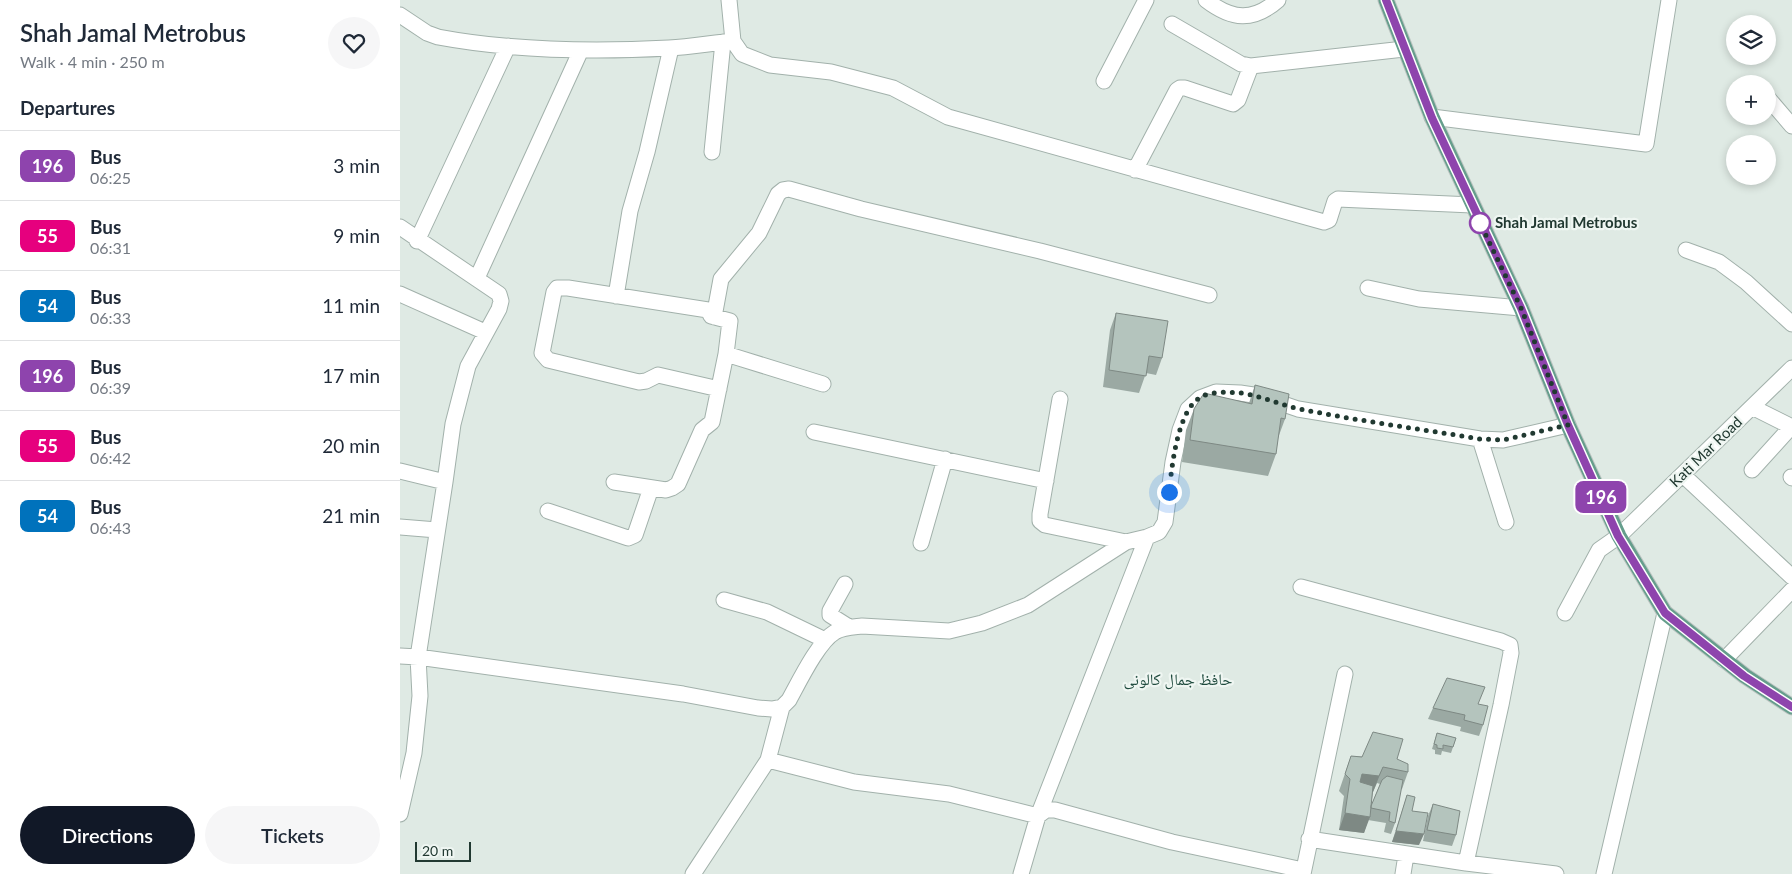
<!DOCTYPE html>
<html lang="en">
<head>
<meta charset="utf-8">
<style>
	:root { --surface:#fff; --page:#f6f6f7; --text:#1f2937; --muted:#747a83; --line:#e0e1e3; --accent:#111827 }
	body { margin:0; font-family:Lato,"Noto Naskh Arabic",sans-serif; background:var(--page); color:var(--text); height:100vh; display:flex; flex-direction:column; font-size:19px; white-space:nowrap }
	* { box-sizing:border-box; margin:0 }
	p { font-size:16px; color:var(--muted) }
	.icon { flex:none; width:28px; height:28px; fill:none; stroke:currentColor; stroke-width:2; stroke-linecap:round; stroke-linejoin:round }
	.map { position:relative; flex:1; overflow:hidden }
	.side { display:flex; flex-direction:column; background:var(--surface); width:400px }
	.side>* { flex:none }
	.badge { padding:0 10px; border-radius:8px; font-size:18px; line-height:32px }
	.buttons { position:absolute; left:1326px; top:15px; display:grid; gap:10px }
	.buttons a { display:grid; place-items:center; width:50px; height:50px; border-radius:50%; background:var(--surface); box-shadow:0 2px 8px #0003; font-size:25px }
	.scale { position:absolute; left:15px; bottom:12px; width:56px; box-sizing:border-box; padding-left:5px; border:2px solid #213931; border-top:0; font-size:14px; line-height:18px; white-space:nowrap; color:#213931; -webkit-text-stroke:4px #eff6f2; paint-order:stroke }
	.you { position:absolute; width:25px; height:25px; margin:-12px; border:4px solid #fff; border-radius:50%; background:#1a73e8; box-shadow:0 0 0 8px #1a73e833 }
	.map>.badge { position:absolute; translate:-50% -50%; box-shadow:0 0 0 2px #fff }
	h2 { padding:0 20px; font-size:19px; line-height:45px }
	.round { display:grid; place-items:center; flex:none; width:52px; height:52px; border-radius:26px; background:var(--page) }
	.headline { display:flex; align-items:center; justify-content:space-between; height:85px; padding:0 20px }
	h1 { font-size:24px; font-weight:600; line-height:38px }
	.primary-button { display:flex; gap:10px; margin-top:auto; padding:10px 20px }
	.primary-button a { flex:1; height:58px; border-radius:30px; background:var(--accent); color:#fff; font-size:20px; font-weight:600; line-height:58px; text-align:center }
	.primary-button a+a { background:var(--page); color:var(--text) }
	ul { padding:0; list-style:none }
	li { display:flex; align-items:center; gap:15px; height:70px; padding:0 20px; border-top:1px solid var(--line) }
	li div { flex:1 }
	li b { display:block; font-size:19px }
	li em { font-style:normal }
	li .badge { min-width:55px; font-weight:700; text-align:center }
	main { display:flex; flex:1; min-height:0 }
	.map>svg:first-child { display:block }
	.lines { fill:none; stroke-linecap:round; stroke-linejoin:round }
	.minor-casing { stroke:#a2b1ab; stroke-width:17 }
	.major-casing { stroke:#bcc4c1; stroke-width:17 }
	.minor { stroke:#fff; stroke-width:15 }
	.major { stroke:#659e8c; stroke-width:15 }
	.wall { fill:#9ba9a3; fill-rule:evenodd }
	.shaded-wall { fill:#7e8984 }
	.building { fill:#b4c4bd; stroke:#7e8984 }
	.line-casing { stroke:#fff; stroke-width:11 }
	.line { stroke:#8e44ad; stroke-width:8 }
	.walk { stroke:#213931; stroke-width:5; stroke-dasharray:0 9 }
	.stop-dot { fill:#fff; stroke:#8e44ad; stroke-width:2.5 }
	.labels { text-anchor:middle; stroke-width:4.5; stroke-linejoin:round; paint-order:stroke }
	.stop-label { font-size:15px; font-weight:bold; fill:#213931; stroke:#eff6f2; text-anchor:start }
	.street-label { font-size:15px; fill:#213931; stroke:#eff6f2 }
	.neighbourhood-label { font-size:16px; fill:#1e4a3d; stroke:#eff6f2 }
</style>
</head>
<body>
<main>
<section class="side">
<div class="headline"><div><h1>Shah Jamal Metrobus</h1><p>Walk · 4 min · 250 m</p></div><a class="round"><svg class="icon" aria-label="heart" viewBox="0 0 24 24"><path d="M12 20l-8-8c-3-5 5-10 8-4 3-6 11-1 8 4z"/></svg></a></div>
<h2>Departures</h2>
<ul>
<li><span class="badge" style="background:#8e44ad;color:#fff">196</span><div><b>Bus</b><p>06:25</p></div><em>3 min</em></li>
<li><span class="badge" style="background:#e6007e;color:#fff">55</span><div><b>Bus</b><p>06:31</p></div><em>9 min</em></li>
<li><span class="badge" style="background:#0072bc;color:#fff">54</span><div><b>Bus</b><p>06:33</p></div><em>11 min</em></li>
<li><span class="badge" style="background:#8e44ad;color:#fff">196</span><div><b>Bus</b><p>06:39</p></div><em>17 min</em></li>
<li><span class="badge" style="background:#e6007e;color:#fff">55</span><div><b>Bus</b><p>06:42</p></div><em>20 min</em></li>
<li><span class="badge" style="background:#0072bc;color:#fff">54</span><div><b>Bus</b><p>06:43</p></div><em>21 min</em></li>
</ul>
<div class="primary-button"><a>Directions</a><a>Tickets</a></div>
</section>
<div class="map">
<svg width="1392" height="874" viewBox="0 0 1392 874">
	<rect width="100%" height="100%" fill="#dfeae4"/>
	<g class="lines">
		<g class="minor-casing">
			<path id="minor" d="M329 0 333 41 342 54 370 65 431 72 493 88 548 117 924 222 929 220 935 201 938 199 1072 205
				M806 0C832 20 853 22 878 0
				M0 15 27 33 38 37C113 51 193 52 269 48 290 47 312 43 333 41
				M772 24 841 64 851 66 1004 49
				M704 81 746 0
				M1368 98 1392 126
				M1032 117 1246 144 1269 0
				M312 152 323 42
				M735 170 777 90 780 88H785L833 104 838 100 851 66
				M0 227 99 294 101 301 99 309 68 366 53 424 45 482 18 657 20 696 14 753 0 814
				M17 241 108 46
				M1286 250 1319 262 1346 282 1392 324
				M77 278 181 50
				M968 288 1019 299 1121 308
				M0 294 85 332
				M216 296 230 211 247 152 271 48
				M314 317 321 279 359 233 378 194 383 190 389 189 461 209 640 251 809 295
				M326 354 423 384
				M660 399 640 514V521L645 525 726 542
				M1352 407 1392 427
				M414 432 646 481
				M1080 439 1106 522
				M1352 470 1391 427
				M0 471 45 482
				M1283 475 1392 577
				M1391 477 1392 478
				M214 482 266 490 272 488 278 484 302 430 312 422 326 354 330 321 311 316 308 310 168 288H157L154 292 142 353 148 360 239 382 246 381 258 375 319 389
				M148 511 228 538 235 535 251 488
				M0 527 37 530
				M521 543 545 459
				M445 584 430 611V615L449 627
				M901 587 1101 641 1110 645 1111 653 1101 705 1066 863
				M324 600 367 612 425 640
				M1165 613 1199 550 1219 536 1392 368
				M0 656 18 657 283 694 358 708 372 709 382 707 389 700C399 682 418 642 435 632 443 627 453 627 462 626L549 631 582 623 628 605 726 542 747 537 759 532 765 522 773 462 780 430 788 409 800 398 816 392 840 393 860 396 898 409 1080 439 1103 440 1168 425
				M1324 660 1392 590
				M368 760 454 782 549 794 638 816 646 810H655L772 842 903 870
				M909 839 1066 863 1156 874
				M293 874 368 760 382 707
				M621 874 638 816 747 537
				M903 874 945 674
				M1003 874 1006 855
				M1204 874 1265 613"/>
		</g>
		<g class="major-casing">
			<path id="major" d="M986 0 1032 117 1121 308 1168 425 1219 536 1265 613 1345 676 1392 707"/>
		</g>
		<use href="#minor" class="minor"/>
		<use href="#major" class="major"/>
	</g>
	<path class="wall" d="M716 313 762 358 756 375 746 373 739 393 703 387 710 330Z
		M855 385 885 419 878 438 876 454 868 476 782 462 786 430 794 409 849 403Z
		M1078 704 1083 725 1079 736 1060 731 1061 727 1028 719 1033 708Z
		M1037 733 1056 738 1051 753 1042 751 1041 755 1035 754V750L1032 749Z
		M951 756 997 759 1008 772 1002 789H1001L995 823 991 834 984 832 986 823 968 820 964 833 939 830 944 796 939 791ZM977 783 980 784 971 806 973 792Z
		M1007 795 1012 811 1019 845 992 842Z
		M1033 804 1056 835 1052 846 1023 841 1028 816Z"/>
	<path class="shaded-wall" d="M983 767 973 792 956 790 962 774Z
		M945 813 970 817 964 833 939 830Z
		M996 831 1024 834 1019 845 992 842Z"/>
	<path class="building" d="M716 313 768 321 762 358 749 356 746 376 709 370Z
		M855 385 889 394 885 419 881 418 876 454 790 440 794 409 804 393 852 404Z
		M1047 678 1085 687 1078 704 1088 706 1083 725 1064 720 1065 715 1033 708Z
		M973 732 1003 739 997 759 1008 764V772L983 767 979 776 962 774 960 782 973 786 970 817 945 813 950 779 945 774 951 756 962 757Z
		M1037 733 1056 738 1053 747 1043 745V749L1037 748V745L1034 744Z
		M987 776 1003 780 995 823 989 821 990 812 971 808V806L982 780Z
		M1007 795 1015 797 1012 811 1028 813 1024 834 996 831Z
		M1033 804 1060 811 1056 835 1027 830Z"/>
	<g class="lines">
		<g class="line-casing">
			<path id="line" d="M986 0 1032 118 1121 308 1168 425 1218 536 1265 613 1344 676 1392 707"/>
		</g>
		<use href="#line" class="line"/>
		<path class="walk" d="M769 492C772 467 777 410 801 397 812 391 829 392 841 393 862 396 880 405 900 409 959 421 1020 429 1080 439L1103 440 1168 425 1121 308 1080 223"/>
	</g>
	<circle class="stop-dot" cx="1080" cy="223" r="10"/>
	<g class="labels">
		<g class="stop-label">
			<text x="1095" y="228">Shah Jamal Metrobus</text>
		</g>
		<g class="street-label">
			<text transform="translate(1306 452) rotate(-44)" y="5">Kati Mar Road</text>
		</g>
		<g class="neighbourhood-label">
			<text x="778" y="685">حافظ جمال کالونی</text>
		</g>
	</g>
</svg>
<div class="buttons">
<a><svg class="icon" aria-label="layers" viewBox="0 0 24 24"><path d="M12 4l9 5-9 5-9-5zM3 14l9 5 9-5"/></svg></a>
<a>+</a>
<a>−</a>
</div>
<div class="scale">20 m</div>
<div class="you" style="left:769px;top:492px"></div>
<b class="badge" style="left:1201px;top:497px;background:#8e44ad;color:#fff">196</b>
</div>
</main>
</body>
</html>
